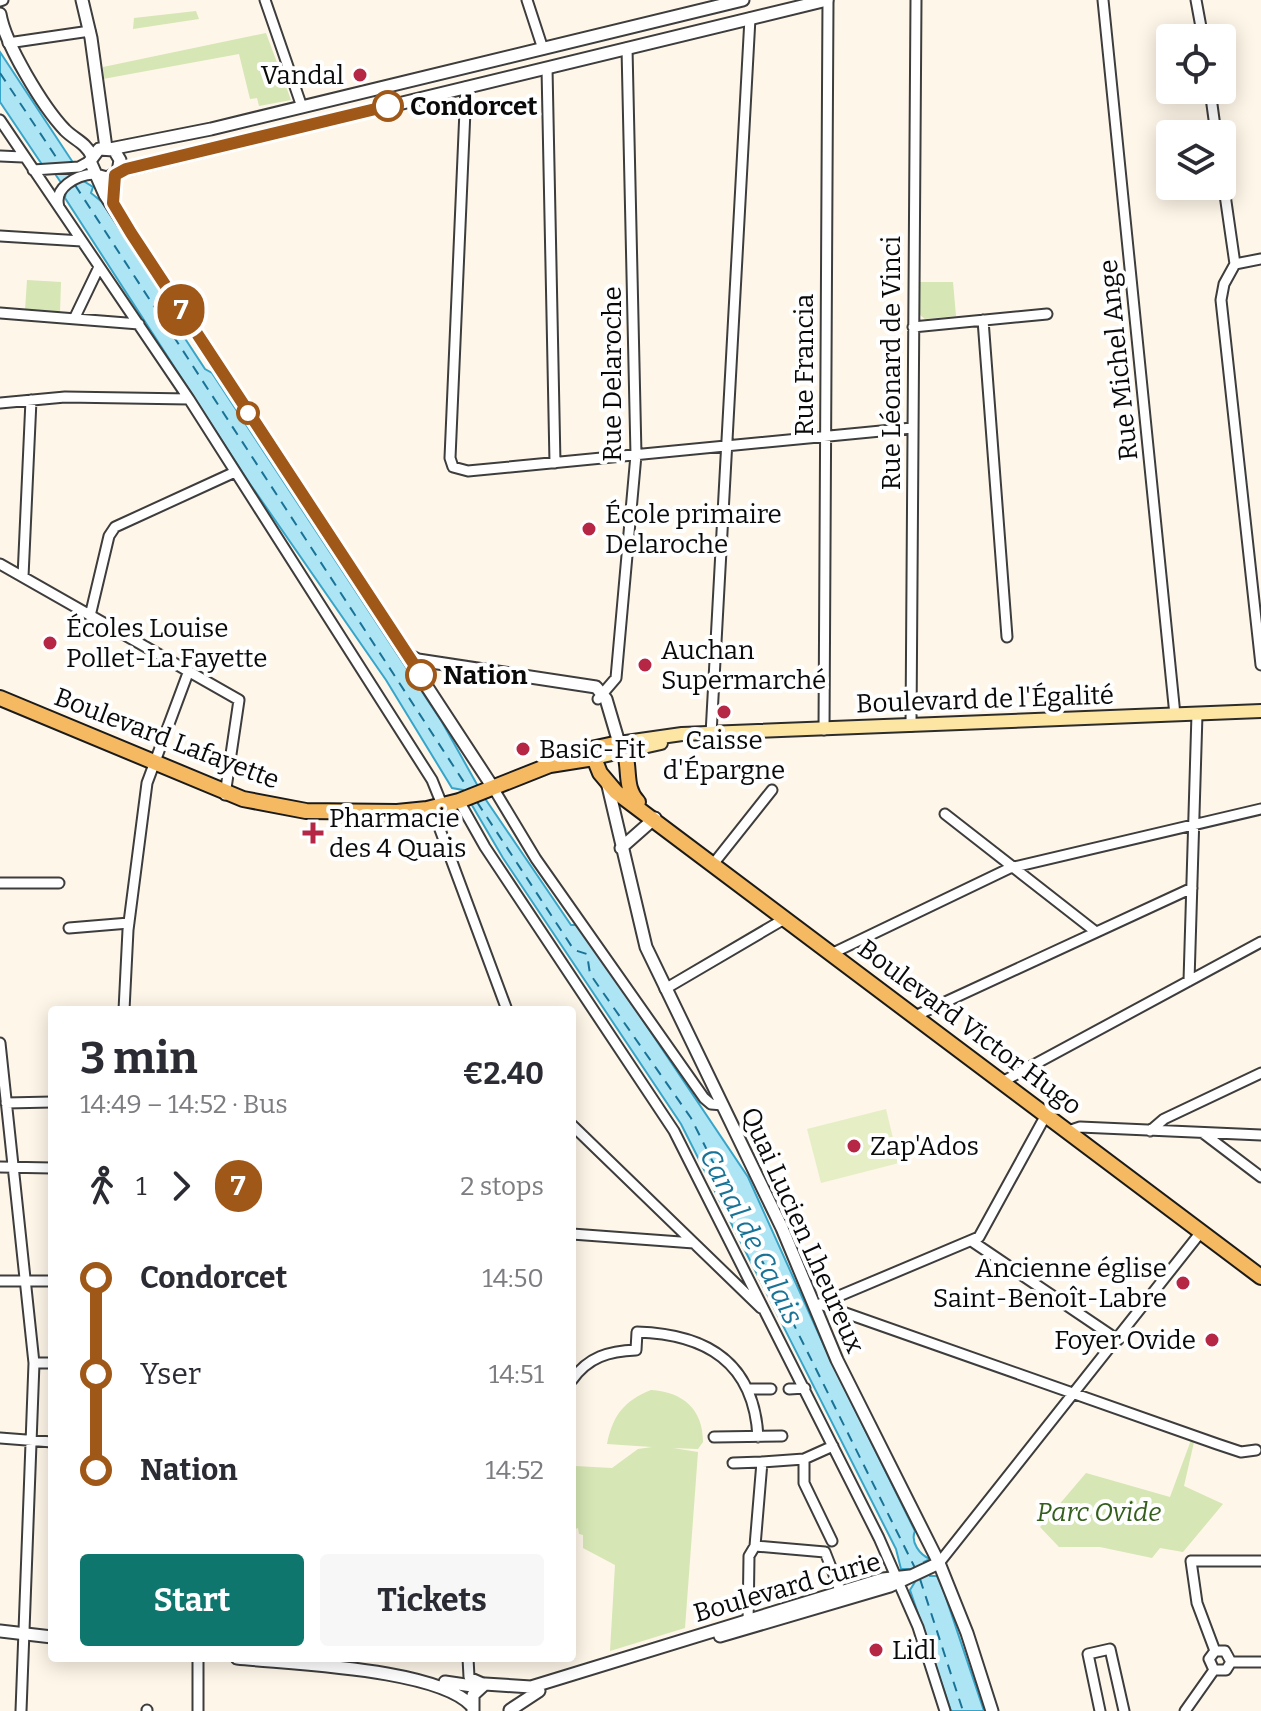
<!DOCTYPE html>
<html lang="en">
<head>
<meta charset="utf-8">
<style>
	:root { --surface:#fff; --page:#f7f7f7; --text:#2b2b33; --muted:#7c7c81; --accent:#0f766e }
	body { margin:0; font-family:Bitter,serif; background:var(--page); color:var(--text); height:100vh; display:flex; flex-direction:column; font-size:30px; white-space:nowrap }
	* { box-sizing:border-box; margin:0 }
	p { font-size:26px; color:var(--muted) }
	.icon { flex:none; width:44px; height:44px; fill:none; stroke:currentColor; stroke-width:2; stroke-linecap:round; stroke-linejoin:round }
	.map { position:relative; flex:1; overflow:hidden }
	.panel { position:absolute; left:48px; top:1006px; width:528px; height:656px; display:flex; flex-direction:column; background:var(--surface); border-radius:8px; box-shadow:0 4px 20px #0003 }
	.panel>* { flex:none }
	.badge { padding:0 16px; border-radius:26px; font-size:28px; line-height:52px }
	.tools { position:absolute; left:1156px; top:24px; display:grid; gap:16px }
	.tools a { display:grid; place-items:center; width:80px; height:80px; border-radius:8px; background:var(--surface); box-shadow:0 4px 20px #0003; font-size:40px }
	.map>.badge { position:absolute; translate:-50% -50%; box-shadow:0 0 0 4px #fff }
	.legs { display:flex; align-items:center; gap:12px; height:88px; padding:0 32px; font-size:26px }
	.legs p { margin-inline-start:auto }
	.summary { display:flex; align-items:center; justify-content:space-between; height:136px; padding:0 32px }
	h1 { font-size:44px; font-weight:700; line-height:60px }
	.primary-button { display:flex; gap:16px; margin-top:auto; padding:16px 32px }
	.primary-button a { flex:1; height:92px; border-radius:8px; background:var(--accent); color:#fff; font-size:32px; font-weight:700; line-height:92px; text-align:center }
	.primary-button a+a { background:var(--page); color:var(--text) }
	ul { padding:0 32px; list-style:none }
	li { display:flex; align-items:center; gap:28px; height:96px; font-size:30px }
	li i { display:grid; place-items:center; width:12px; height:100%; margin:0 10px; background:currentColor }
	li i::after { content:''; width:20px; height:20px; margin:-10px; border:6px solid; border-radius:50%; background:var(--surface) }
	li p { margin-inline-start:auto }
	li:first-child i { background:linear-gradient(#0000 50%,currentColor 0) }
	li:last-child i { background:linear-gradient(currentColor 50%,#0000 0) }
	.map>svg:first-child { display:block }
	.green { fill:#d6e6b4 }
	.pitch { fill:#e6eec5 }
	.water { fill:#aee5f4; stroke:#37a5c9; stroke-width:2 }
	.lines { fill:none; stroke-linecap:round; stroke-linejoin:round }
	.ferry { stroke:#187397; stroke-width:2; stroke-dasharray:10 8; stroke-linecap:butt }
	.minor-casing { stroke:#3d3d3d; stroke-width:13 }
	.tertiary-casing { stroke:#3d3d3d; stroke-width:15 }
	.secondary-casing { stroke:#2c2c2c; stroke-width:16 }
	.primary-casing { stroke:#1b1b1b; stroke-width:18 }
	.minor { stroke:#fff; stroke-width:9 }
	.tertiary { stroke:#fff; stroke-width:11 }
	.secondary { stroke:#fde5a4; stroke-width:12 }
	.primary { stroke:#f5ba61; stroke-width:14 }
	.line-1-casing { stroke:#fff; stroke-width:18 }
	.line-1 { stroke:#9f5818; stroke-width:12 }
	.poi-dot { fill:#b52744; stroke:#fff; stroke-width:3 }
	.stop-1-dot { fill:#fff; stroke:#9f5818; stroke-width:4 }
	.labels { text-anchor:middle; stroke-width:8; stroke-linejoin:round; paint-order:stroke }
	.poi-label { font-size:26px; fill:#0a0a0a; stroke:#fff; text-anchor:start }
	.stop-label { font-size:26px; font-weight:bold; fill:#0a0a0a; stroke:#fff; text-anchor:start }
	.street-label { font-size:26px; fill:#0a0a0a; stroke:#fff }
	.park-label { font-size:26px; font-style:italic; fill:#355f1d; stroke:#fff }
	.water-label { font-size:28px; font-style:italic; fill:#187397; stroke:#fff }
</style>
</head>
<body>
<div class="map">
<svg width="1261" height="1711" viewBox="0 0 1261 1711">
	<rect width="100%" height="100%" fill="#fef6e8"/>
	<path class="green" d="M196 11 199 19 133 29 134 18Z
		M266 33 291 100 259 106 257 98 250 99 239 54 103 79V67Z
		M27 280 61 282 60 312 25 310Z
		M920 282H953L956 316 925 319 920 315Z
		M651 1390C683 1392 703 1409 703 1442L698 1449 673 1448 698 1452 685 1628 610 1651 615 1565 583 1548V1535L579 1534 578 1528 573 1530 575 1466 612 1468 638 1449 652 1447 607 1444C613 1415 624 1401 651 1390Z
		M1191 1440 1194 1442 1184 1486 1223 1504 1183 1552 1160 1548 1152 1558 1100 1547H1059L1040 1527 1086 1473 1170 1497Z"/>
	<path class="pitch" d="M886 1109 899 1163 821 1183 807 1129Z"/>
	<path class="water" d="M0 52 72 161 70 163 82 180 93 187 91 193 102 202 167 301 163 305 205 369 212 373 442 722 484 797 571 925H579L748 1177 830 1359 915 1531C910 1542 920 1555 930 1559L924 1562 930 1576H937L943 1589 984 1711H951L910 1590 915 1582 910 1569H901L896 1549 681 1124 503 858 463 790 452 788 386 680 250 484 65 198 66 190 49 165 43 166 0 102Z"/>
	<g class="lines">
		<path class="ferry" d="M0 73 60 163
			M75 185 469 790
			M477 802 574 950 587 954 590 974 691 1118 916 1570
			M920 1579 963 1711"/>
		<g class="minor-casing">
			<path id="minor" d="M265 0 302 107
				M527 0 543 49
				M1103 0 1175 715
				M1196 0 1203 38
				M0 1 3 0
				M8 43 90 31
				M547 68 555 463
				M466 87 450 458 453 467 468 471 912 428
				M1210 90 1216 134
				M0 120 189 399 432 780 443 807
				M0 156 23 157
				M33 170 79 167 90 161
				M1222 174 1235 264 1224 284 1221 300 1261 665
				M59 207C53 188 76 175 94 174
				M0 236 82 241
				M1235 264 1261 259
				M0 313 139 324
				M75 317 99 267
				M983 320 1007 637
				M913 327 1047 314
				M0 403 65 397 189 399
				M0 564 239 700 225 795
				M23 577 31 400
				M90 616 109 536 115 527 235 472
				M598 699 616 678 636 455 627 48
				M911 726 916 0
				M824 730 828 0
				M711 734 750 18
				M492 786 536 859 704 1098 711 1104 723 1105
				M459 801 485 847 674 1131 879 1538 918 1627 945 1711
				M432 808 507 1010
				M945 814 1096 932
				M714 863 772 790
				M0 883H59
				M69 928 129 923
				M833 953 1010 868 1261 809
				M1189 981 1197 714
				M665 989 786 918
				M124 1010 128 930 147 783 188 673
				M915 1016 1192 888
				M0 1043 34 1363 21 1711
				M1002 1082 1261 942
				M6 1103 52 1102
				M572 1125 761 1308
				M1068 1131 1080 1127 1261 1135
				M1150 1131 1164 1119 1261 1073
				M1203 1133 1261 1177
				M0 1167 52 1168
				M572 1234 694 1243
				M973 1242 1118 1340
				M0 1281H52
				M820 1304 1217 1444 1241 1452 1256 1450
				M820 1304 979 1237 1046 1115
				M34 1363H52
				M572 1380C588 1357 609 1351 636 1350L637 1332C706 1334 754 1362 758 1437
				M747 1389H771
				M789 1389 805 1388
				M714 1437 782 1436
				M0 1438 52 1442
				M733 1463 762 1462
				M832 1541 804 1483V1459L833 1446
				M755 1546 825 1552 843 1598
				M939 1563 1201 1232
				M748 1625 749 1556 755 1546 762 1462 804 1459
				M1215 1651 1197 1603 1191 1561H1261
				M468 1658 469 1677 485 1684
				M1231 1662H1261
				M1214 1670 1209 1659 1215 1651H1225L1231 1662
				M1214 1670H1226L1231 1662
				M147 1711V1710
				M198 1711V1658
				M1100 1711 1088 1654 1110 1649 1124 1711
				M1185 1711 1214 1670"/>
		</g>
		<g class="tertiary-casing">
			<path id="tertiary" d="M82 0 91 38 106 148
				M0 14C5 44 43 107 65 130 75 140 85 142 92 156
				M110 149 211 129 743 0
				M118 172 827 0
				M96 175 107 178 118 172 120 160 114 150 99 149 90 161 105 195 492 786
				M408 655 418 660 596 687 606 699 619 743
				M608 786 646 947 782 1228 837 1360 939 1563 967 1633 992 1711
				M621 848 655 818
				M0 1631 52 1637
				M720 1636 890 1586 939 1563
				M237 1658C290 1664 437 1668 472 1706
				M445 1682 479 1687
				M510 1710 539 1691
				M473 1711V1695L485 1684 531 1687 883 1579 910 1576"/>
		</g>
		<g class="secondary-casing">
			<path id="secondary" d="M619 743 682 734 1261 711
				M594 758 661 743"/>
		</g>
		<g class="primary-casing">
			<path id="primary" d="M0 698 243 799 306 811 397 812 427 809 459 801 550 765 594 758 600 773 616 792 1261 1277
				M577 752 619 743C634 761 621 785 638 802
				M339 820 394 821"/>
		</g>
		<use href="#minor" class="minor"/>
		<use href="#tertiary" class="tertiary"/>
		<use href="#secondary" class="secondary"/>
		<use href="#primary" class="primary"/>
	</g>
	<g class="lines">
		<g class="line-1-casing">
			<path id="line-1" d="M388 106 126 169 115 175 113 203 131 233 421 675"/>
		</g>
		<use href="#line-1" class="line-1"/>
	</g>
	<g class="poi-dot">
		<circle cx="360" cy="75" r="8"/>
		<circle cx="589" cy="529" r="8"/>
		<circle cx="50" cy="643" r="8"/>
		<circle cx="645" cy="665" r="8"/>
		<circle cx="724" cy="712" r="8"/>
		<circle cx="523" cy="749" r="8"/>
		<path d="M309 821h8v8h8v8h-8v8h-8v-8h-8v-8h8z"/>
		<circle cx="854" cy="1146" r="8"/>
		<circle cx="1183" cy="1283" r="8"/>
		<circle cx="1212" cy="1340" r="8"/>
		<circle cx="876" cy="1650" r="8"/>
	</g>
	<g class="stop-1-dot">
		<circle cx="388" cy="106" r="14"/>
		<circle cx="248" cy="413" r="10"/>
		<circle cx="421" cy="675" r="14"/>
	</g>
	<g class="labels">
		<g class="poi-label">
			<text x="344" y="84" text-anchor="end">Vandal</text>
			<text x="605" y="523">École primaire<tspan x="605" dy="30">Delaroche</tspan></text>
			<text x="66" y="637">Écoles Louise<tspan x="66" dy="30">Pollet-La Fayette</tspan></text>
			<text x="661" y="659">Auchan<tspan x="661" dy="30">Supermarché</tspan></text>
			<text x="724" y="749" text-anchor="middle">Caisse<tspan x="724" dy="30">d'Épargne</tspan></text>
			<text x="539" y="758">Basic-Fit</text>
			<text x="329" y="827">Pharmacie<tspan x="329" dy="30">des 4 Quais</tspan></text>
			<text x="870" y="1155">Zap'Ados</text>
			<text x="1167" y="1277" text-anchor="end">Ancienne église<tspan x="1167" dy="30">Saint-Benoît-Labre</tspan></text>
			<text x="1196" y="1349" text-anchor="end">Foyer Ovide</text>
			<text x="892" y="1659">Lidl</text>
		</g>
		<g class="stop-label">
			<text x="410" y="115">Condorcet</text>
			<text x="443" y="684">Nation</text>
		</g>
		<g class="street-label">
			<text transform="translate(1118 360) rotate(-96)" y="9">Rue Michel Ange</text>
			<text transform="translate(891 363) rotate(-90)" y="9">Rue Léonard de Vinci</text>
			<text transform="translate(804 365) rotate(-90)" y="9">Rue Francia</text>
			<text transform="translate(612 374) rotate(-90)" y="9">Rue Delaroche</text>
			<text transform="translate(985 699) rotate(-2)" y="9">Boulevard de l'Égalité</text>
			<text transform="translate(167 738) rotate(21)" y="9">Boulevard Lafayette</text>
			<text transform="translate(970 1027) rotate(37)" y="9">Boulevard Victor Hugo</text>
			<text transform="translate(803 1230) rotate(66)" y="9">Quai Lucien Lheureux</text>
			<text transform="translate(787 1587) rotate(-16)" y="9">Boulevard Curie</text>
		</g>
		<g class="park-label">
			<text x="1099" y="1521">Parc Ovide</text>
		</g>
		<g class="water-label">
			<text transform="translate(752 1236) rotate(63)" y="10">Canal de Calais</text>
		</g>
	</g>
</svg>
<div class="tools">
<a><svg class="icon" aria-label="locate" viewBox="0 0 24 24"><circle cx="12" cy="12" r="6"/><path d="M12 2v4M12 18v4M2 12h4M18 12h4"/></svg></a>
<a><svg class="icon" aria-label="layers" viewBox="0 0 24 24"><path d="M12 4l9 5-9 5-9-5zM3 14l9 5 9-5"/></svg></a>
</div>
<b class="badge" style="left:181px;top:310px;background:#9f5818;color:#fff">7</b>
<section class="panel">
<div class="summary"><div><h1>3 min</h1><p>14:49 – 14:52 · Bus</p></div><b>€2.40</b></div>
<div class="legs"><svg class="icon" aria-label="walk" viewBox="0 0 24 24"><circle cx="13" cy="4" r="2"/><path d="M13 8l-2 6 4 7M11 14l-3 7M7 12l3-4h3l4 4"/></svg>1<svg class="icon" aria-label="forward" viewBox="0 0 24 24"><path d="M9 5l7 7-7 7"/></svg><b class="badge" style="background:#9f5818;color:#fff">7</b><p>2 stops</p></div>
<ul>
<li><i style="color:#9f5818"></i><b>Condorcet</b><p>14:50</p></li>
<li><i style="color:#9f5818"></i><span>Yser</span><p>14:51</p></li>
<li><i style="color:#9f5818"></i><b>Nation</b><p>14:52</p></li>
</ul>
<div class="primary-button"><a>Start</a><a>Tickets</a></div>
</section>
</div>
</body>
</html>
